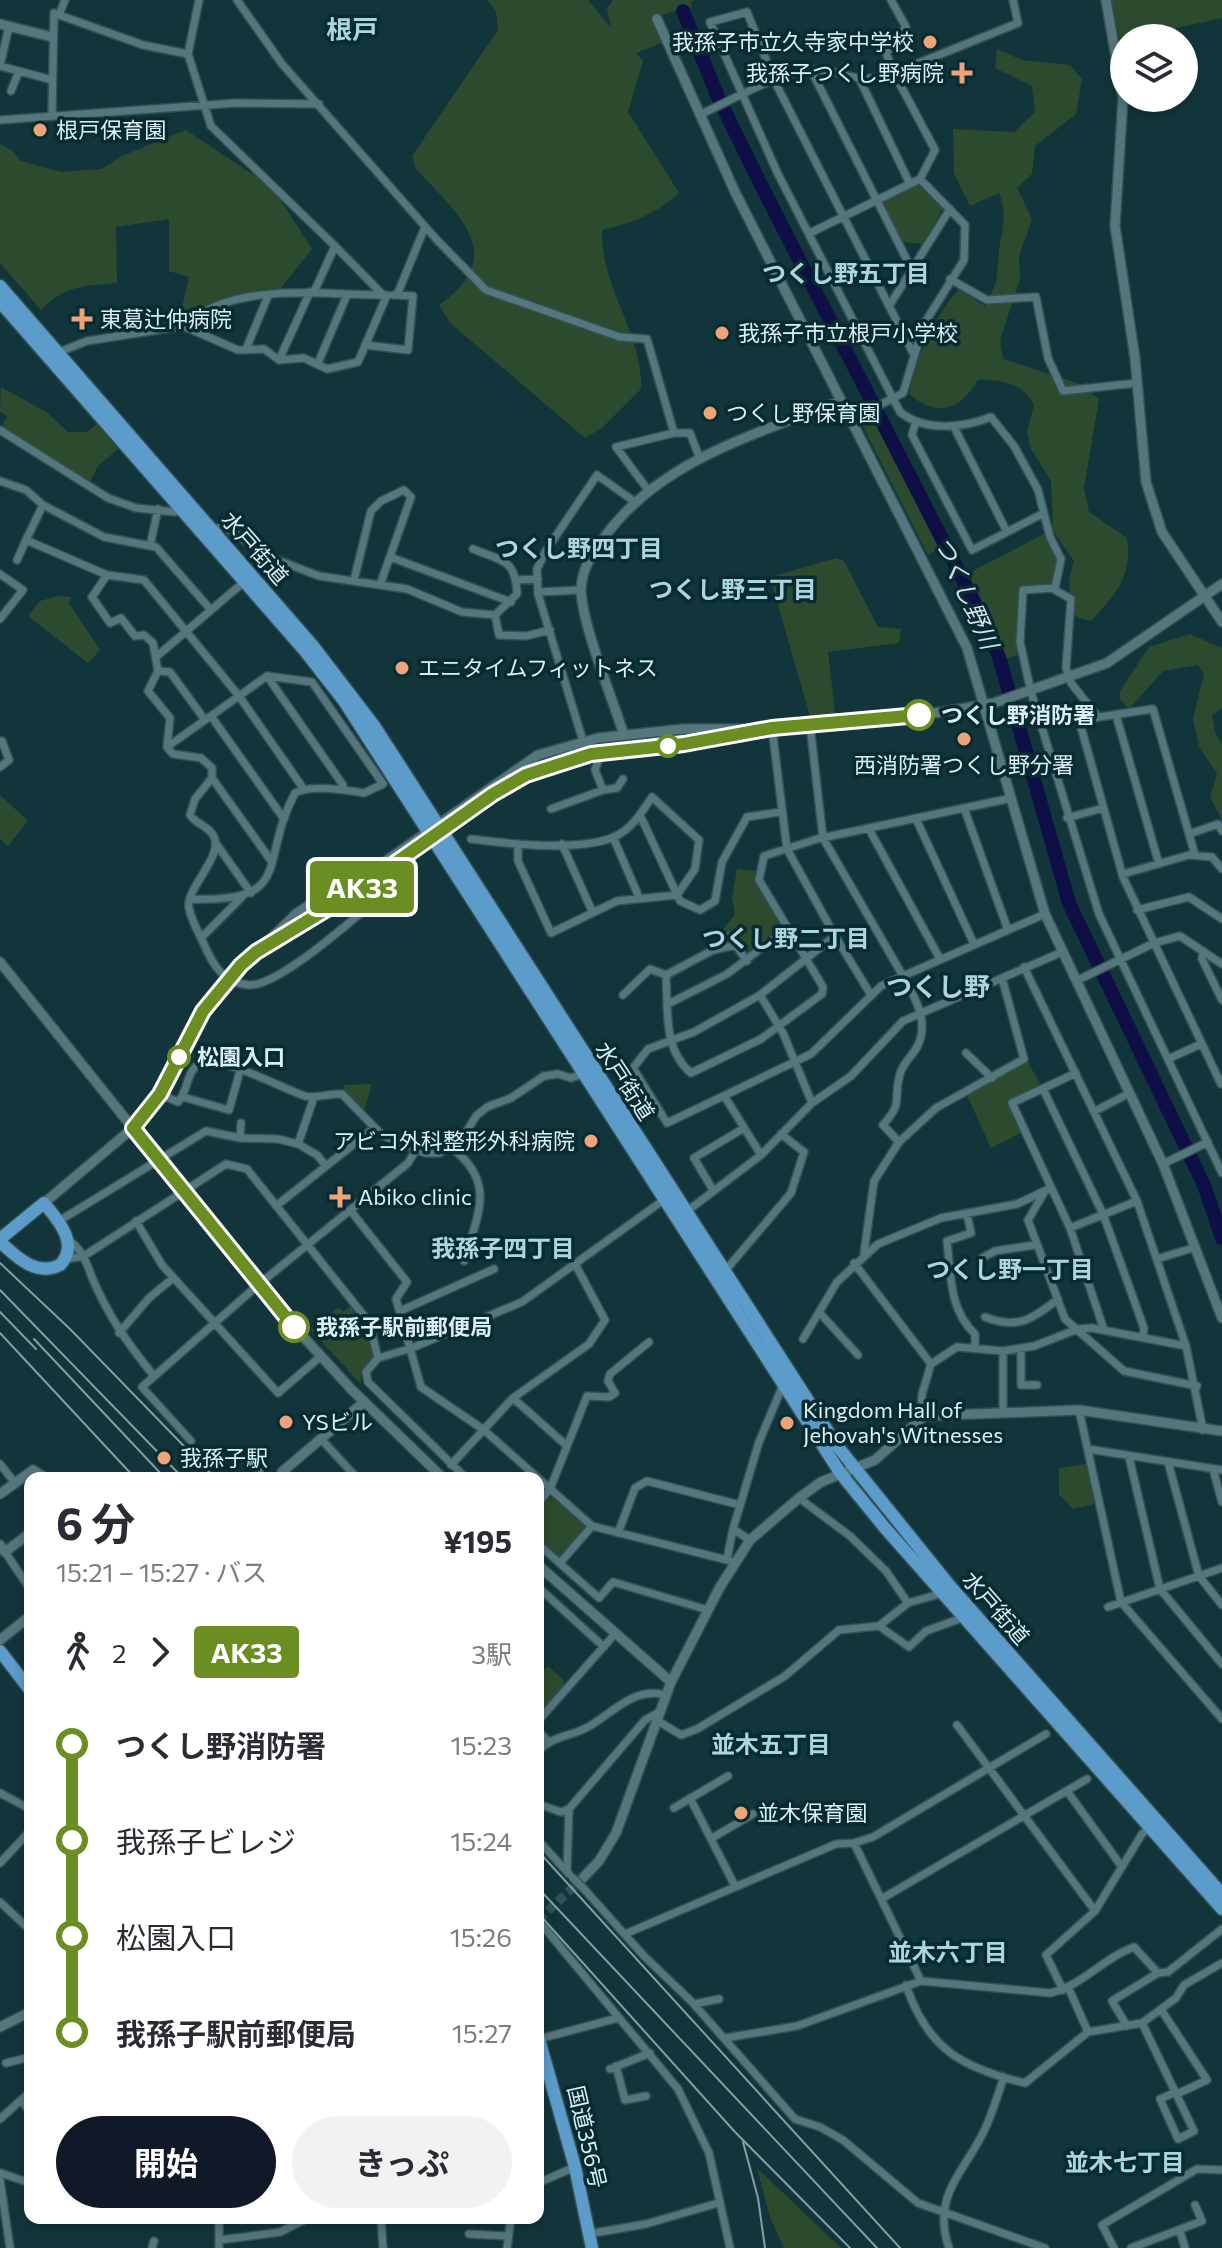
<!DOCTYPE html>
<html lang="ja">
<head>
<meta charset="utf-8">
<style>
	:root { --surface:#fff; --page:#f2f2f3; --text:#2b2b33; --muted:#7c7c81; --accent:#111827 }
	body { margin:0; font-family:Commissioner,"Noto Sans JP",sans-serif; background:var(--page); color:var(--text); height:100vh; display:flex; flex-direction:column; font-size:30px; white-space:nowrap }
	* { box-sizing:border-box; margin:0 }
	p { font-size:26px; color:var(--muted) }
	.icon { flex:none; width:44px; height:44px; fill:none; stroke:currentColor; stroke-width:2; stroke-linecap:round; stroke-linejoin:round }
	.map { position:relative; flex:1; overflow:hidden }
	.details { position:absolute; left:24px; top:1472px; width:520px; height:752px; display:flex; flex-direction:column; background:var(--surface); border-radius:16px; box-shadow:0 4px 12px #0003 }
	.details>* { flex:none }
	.badge { padding:0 16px; border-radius:6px; font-size:28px; line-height:52px }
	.buttons { position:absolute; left:1110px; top:24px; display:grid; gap:16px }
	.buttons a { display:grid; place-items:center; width:88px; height:88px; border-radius:50%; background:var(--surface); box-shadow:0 4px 12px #0003; font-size:40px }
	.map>.badge { position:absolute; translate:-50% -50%; box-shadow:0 0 0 4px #fff }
	.legs { display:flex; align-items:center; gap:12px; height:88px; padding:0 32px; font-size:26px }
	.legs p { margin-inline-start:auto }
	.head { display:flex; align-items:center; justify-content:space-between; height:136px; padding:0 32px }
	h1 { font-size:44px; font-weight:700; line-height:60px }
	.cta { display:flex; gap:16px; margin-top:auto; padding:16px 32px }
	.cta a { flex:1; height:92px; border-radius:48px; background:var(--accent); color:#fff; font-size:32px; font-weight:700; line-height:92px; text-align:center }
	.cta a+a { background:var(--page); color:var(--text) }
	ul { padding:0 32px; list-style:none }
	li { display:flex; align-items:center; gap:28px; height:96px; font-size:30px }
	li i { display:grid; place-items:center; width:12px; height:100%; margin:0 10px; background:currentColor }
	li i::after { content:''; width:20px; height:20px; margin:-10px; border:6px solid; border-radius:50%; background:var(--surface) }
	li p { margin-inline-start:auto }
	li:first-child i { background:linear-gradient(#0000 50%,currentColor 0) }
	li:last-child i { background:linear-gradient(currentColor 50%,#0000 0) }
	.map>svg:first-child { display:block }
	.green { fill:#2c4b2e }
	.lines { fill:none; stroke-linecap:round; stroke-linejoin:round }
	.river { stroke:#0e1045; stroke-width:14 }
	.secondary-tunnel { stroke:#305157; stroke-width:9; stroke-dasharray:9 4.5; stroke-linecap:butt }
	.street-casing { stroke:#364f53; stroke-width:10 }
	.secondary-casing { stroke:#364f53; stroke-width:12 }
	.highway-casing { stroke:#364f53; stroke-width:15 }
	.street { stroke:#53777d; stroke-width:7 }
	.secondary { stroke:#53777d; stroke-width:9 }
	.highway { stroke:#5b9cca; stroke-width:12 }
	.rail { stroke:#849ea3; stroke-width:2 }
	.street-bridge-casing { stroke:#364f53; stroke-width:10; stroke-linecap:butt }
	.street-bridge { stroke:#53777d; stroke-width:7 }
	.line-1-casing { stroke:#fff; stroke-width:18 }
	.line-1 { stroke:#6b8e23; stroke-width:12 }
	.poi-dot { fill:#efa378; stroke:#062b30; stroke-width:3 }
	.stop-1-dot { fill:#fff; stroke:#6b8e23; stroke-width:4 }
	.labels { text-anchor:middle; stroke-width:7; stroke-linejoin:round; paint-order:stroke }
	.poi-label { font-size:22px; fill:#dceff3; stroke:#062b30; text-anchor:start }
	.street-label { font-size:22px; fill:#dceff3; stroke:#062b30 }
	.stop-label { font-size:22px; font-weight:bold; fill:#dceff3; stroke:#062b30; text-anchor:start }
	.neighbourhood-label { font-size:24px; font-weight:bold; fill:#afd5dc; stroke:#062b30 }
	.water-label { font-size:24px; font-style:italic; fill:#d7dcee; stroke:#062b30 }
	.quarter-label { font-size:26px; font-weight:bold; fill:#afd5dc; stroke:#062b30 }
</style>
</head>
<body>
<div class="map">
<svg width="1222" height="2248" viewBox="0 0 1222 2248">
	<rect width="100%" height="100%" fill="#12353b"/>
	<path class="green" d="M487 0H588L611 28 607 9 613 0H695L691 2 692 7 653 17 661 43 636 53 643 61 628 112 679 193C658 213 629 224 602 230 600 287 643 333 641 389L602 428 585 438 450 323 439 305C510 255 458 214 416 169L412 156 498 30 496 11Z
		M1111 0H1222V18L1154 33 1148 38H1124V59Z
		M997 49 1022 60 1070 65 1082 79 1076 114 1035 146 1032 174 1017 188 1032 219 1019 256 1020 279 1000 340 1003 359 1080 384 1099 399 1084 488 1089 512 1127 538C1133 575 1115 596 1091 621L1079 618 1071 611 1069 580 1074 561 1053 531 1051 481 1030 447 1027 431 1034 405C1023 383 1001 379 978 380 960 410 938 418 909 394 917 357 933 318 959 289L985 306C1000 279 996 279 999 250 1002 227 1008 216 999 193L970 206 954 173 953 129 1014 132 1035 112 1032 86 995 68Z
		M186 130 272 187 312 249 280 289 259 290 179 321 189 277 169 271V219L116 227 117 283C83 286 66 285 41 310L0 263V144L13 151 21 161 61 172 101 169 122 156Z
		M916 183 944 206 923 244 902 242 882 203Z
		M1 387 46 412 68 432H87L97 424 118 449 98 466 88 485 0 430 7 416 0 411Z
		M873 415 940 548 928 555 861 423Z
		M1046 533 1058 559 1052 585H1020L1019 655 1003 659 965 575Z
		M836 558 844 561 878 627 901 629 899 643 828 652 835 714 810 716 770 577Z
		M58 596 71 597 69 603 100 650 88 663 28 616 40 601Z
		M1190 634 1222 648V708L1212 715 1215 732 1222 744V820L1210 797 1217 774 1199 746 1193 719 1204 674 1198 665 1163 671 1129 709 1120 699V691L1149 647Z
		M0 795 28 821 8 846 0 839Z
		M737 869 757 871 755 880 781 924 751 953 723 929 735 915 732 897Z
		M1027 1060 1040 1084 1007 1101 1021 1133 991 1148 966 1093Z
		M372 1084 363 1114 343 1091 344 1085Z
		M351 1306 365 1324 374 1356 361 1372V1384L311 1330 339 1307 343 1312Z
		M1086 1464 1095 1504 1073 1509 1059 1494V1468Z
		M549 1498H553L584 1525V1530L558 1559 538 1540V1511Z
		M548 1666 564 1681V1687L538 1715V1674Z
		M757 2168 841 2248H784L770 2217Z"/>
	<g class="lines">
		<path class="river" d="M683 11 718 97 759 181 984 621 999 657 1069 903 1204 1185 1222 1238"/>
		<path class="secondary-tunnel" d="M538 1920 581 1880"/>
		<g class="street-casing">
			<path id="street" d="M199 0 188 54 211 126 335 246
				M237 0 282 64 437 240 486 290 620 337 647 339 674 433
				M59 15 143 45 188 54
				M9 26 0 66 52 80
				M811 70 912 270
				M860 80 910 184
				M11 91 19 71
				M52 115 54 13 59 15 65 0
				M699 115C729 102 777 73 809 70 844 67 851 88 894 73L886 53 906 27 891 0
				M0 120 236 103 319 104
				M810 233 920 179 935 150 894 73 1018 23 1013 0
				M950 279 987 300 1036 297 1048 358 1063 391 1137 383
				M314 292 335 246 383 295
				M393 295H397L425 227
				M889 306 950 209
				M365 345 408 350 413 296 397 295
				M246 349 268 296
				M913 353 775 82 747 12 710 22 778 174 900 412C925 432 963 428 991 417L1014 446 1038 490 1050 537 1061 559 1055 588 1023 590 1020 642 1031 692 1099 914 1222 1173
				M54 354 87 341 183 326 238 350 264 349 279 360 304 358 327 369 358 362 387 295C322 295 236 280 183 326
				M279 360 310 292
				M318 363 347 295
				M851 420 903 393 924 324 964 260 965 225 920 179
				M916 421 912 435 972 550 1044 513
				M954 427 1007 532
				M0 430 108 498 136 508 175 512 180 508
				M0 481 26 490 43 505 26 540 107 575 92 597 110 623 121 618 135 636 144 635 153 643 158 671 148 691 170 718 167 747 173 754 201 758 212 768V778L195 799 190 815C196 824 208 826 213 835 226 855 185 888 189 908 191 919 198 932 203 942 212 964 223 983 249 985 282 987 374 900 404 877
				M648 490 616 447 674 433H690L700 459
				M43 505 104 537 156 547 211 610
				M212 529 225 527 267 556 319 576 407 589 462 612 495 615 499 635 526 636 550 630
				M150 546 158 509
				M473 549C502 561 516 559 517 594L495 615
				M390 557 511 602
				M17 560 26 540
				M0 574 23 590 0 619
				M107 575 144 580 239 696 267 676 312 682 383 784 364 793C347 790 311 784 295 793 258 862 296 903 190 899
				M354 580 371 511 381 501 404 490 411 497 380 585
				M516 580 538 579
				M1053 589 1071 599 1066 668 1071 683 1098 717
				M538 592 581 590
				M156 657 245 581
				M158 671 170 672 205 720
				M267 676 343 785
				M1116 715 1159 864
				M211 716 284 819
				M772 728 787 849 835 936 760 995 694 1032 648 1049 633 1068 667 1123 811 1054 881 986 903 976 823 838 810 725
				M583 741 538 594 537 569 545 552 597 475 635 502
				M167 747 239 696 303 788
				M601 753 595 770 603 790 617 788 623 779
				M0 767 9 760 2 741
				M212 778 272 862
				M964 808 1008 930
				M551 809 603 790
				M640 815 680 901 700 910 715 901 722 862 747 817 780 812
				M1067 818 1103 808
				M916 819 974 944
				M869 829 940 959
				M1189 834 1153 709 1079 720 1123 877 1221 1084
				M613 837 638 895
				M471 839C509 844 578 852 614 837 632 829 641 813 652 797L699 840 695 869 677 895 617 901 551 933 518 861V845
				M215 842 251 893
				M562 844 592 911
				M1195 855 1189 834 1218 824 1222 831
				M1123 874 1189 855 1212 857 1222 869
				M1137 910 1189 897 1222 919
				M729 936 747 961
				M835 936 871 995
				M201 938 242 897
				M736 945 713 950 666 975C668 1009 663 1050 691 1073L761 1039 822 994 823 987 759 880 764 856 817 839 1012 798
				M1203 951 1202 959 1222 1000
				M1024 967 1137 1201 1186 1346
				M1076 981 1154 943 1180 936 1222 964
				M623 995 650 969 666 975
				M760 995 783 1033 812 1103
				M668 1004 727 974 787 929
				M966 1053 992 1078
				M1168 1059 1201 1044
				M1076 1073 1012 1103 1070 1228 1104 1330
				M1043 1089 1103 1214 1144 1328 1143 1337
				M160 1094 178 1102C188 1092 186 1072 199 1064 216 1052 285 1090 305 1096 316 1099 330 1093 342 1094L382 1135 425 1153H439L459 1144 476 1116 487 1107 511 1098 544 1076 558 1074 571 1078 585 1073
				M183 1097 229 1110 240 1071
				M314 1097 298 1144 317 1155 326 1166
				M725 1097 761 1155
				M1095 1111 1130 1093
				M240 1138 241 1123
				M899 1142 936 1108 1024 1059 1002 978
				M453 1149C497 1183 477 1216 464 1261
				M1163 1164 1208 1142
				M713 1190 694 1158 744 1128
				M1045 1191 1028 1220 1065 1319 1124 1371 1197 1386
				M276 1206 374 1128
				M350 1210 407 1282 396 1299 421 1387 484 1430 592 1526
				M686 1212 761 1155 812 1103 851 1076 903 1021 1062 952
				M967 1214 971 1233 947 1241C951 1275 949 1310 975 1334V1348
				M59 1221 206 1131 240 1138 278 1139 298 1144
				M136 1221 162 1265 278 1393 321 1356
				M1070 1228 1137 1201
				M67 1240C81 1247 86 1261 91 1275 107 1314 127 1343 154 1376
				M864 1253 874 1181 899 1142 883 1125C905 1100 892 1101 900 1074 903 1063 912 1056 917 1047 930 1023 915 997 903 976L1045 914
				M982 1258 995 1251 1035 1245
				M66 1259 84 1256 226 1164 247 1169 369 1322 378 1358
				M1157 1259 1196 1247
				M854 1263 931 1364 922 1394 921 1417
				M725 1271 791 1193 804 1152 781 1134
				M400 1311 494 1269
				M819 1312 858 1355
				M985 1317C1017 1330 1033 1319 1058 1299
				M119 1333 149 1298 173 1278
				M803 1339 837 1282 878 1244 941 1218 1017 1204 1051 1188
				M1021 1348V1385H1037
				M1003 1351V1412
				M931 1364 957 1347 1003 1351 1034 1346 1078 1329 1092 1328 1186 1346 1203 1430
				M513 1398 567 1446
				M1079 1410 1121 1602 1222 1719
				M321 1439 357 1478
				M191 1441 142 1387 258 1285 408 1163 416 1150
				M1088 1449 1222 1470
				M1129 1457 1160 1589 1222 1664
				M1168 1462 1199 1576 1222 1605
				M0 1464 15 1483
				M451 1465 513 1398 589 1344 605 1320 575 1264
				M259 1466V1478
				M1213 1469 1222 1502
				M466 1478 368 1382 366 1372 378 1358 412 1348 522 1302 665 1199
				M799 1498 850 1536 886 1571 908 1603
				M538 1503 550 1489 587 1396 609 1397 615 1393 608 1381 610 1374 649 1342
				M618 1533 635 1488 647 1481 740 1505
				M750 1540 733 1529 759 1442 783 1385
				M538 1544 599 1598 613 1582 708 1610
				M5 1552 30 1589
				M727 1559 733 1529
				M560 1563 592 1526 735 1562
				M538 1587 604 1647
				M1108 1607 1222 1568
				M879 1626 909 1647 926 1631 965 1617
				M538 1721 614 1635
				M658 1721 681 1735 697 1729 785 1676 839 1630 879 1626 908 1603 943 1593
				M957 1725 1095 1911
				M538 1731 548 1741
				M538 1751C554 1735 570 1737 588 1727 613 1713 634 1686 666 1695
				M1067 1791 1122 1867
				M0 1793 30 1809
				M690 1798 735 1886
				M538 1804 561 1812 569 1809
				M674 1808 728 1776
				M712 1838 753 1814
				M538 1840 569 1874
				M854 1843 921 1981
				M0 1863 30 1831
				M567 1871 569 1809 645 1720 661 1711
				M585 1890 644 1956 692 2002 795 2119 820 2127 843 2140 918 2203 1045 2248
				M883 1898 1087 1779
				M0 1902 30 1930
				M543 1926 678 2089 709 2153 730 2248
				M625 1934 836 1844 854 1843 873 1837 1046 1734
				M906 1985C927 2048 961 2068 1025 2083L1088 2032 1142 2023 1176 1998 1184 1985 1222 1963
				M1069 1989 1088 2032
				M1063 1990 1046 1955 1095 1911 1142 1834 1152 1825
				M694 2004 719 1999
				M1162 2011 1207 2080 1177 2094
				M1142 2023 1194 2131 1178 2139 1160 2099 1176 2092
				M1127 2026 1112 2001 1158 1973
				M725 2038 797 2026 921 1981 1050 1993C1082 1986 1103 1958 1134 1947L1158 1973 1168 1972 1222 1929
				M539 2039 618 2018
				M6 2063 30 2057
				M616 2066 625 2100 646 2096
				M610 2069 650 2053
				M21 2100 30 2112
				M0 2119 30 2092
				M1 2173 30 2183
				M0 2180 10 2248
				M538 2183 575 2167
				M219 2218V2248
				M381 2218 383 2248
				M1180 2231 1185 2248
				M469 2234 508 2236
				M588 2234 646 2224 718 2203
				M220 2240 280 2232 308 2218
				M152 2248 154 2241
				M507 2248 511 2218
				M949 2248C932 2198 960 2177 982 2135 992 2116 997 2096 1004 2077
				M1114 2248 1102 2225 1197 2169 1222 2170
				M1131 2248 1202 2221 1195 2205"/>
		</g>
		<g class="secondary-casing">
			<path id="secondary" d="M1106 0 1123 98 1115 226 1135 358 1146 482 1162 532 1222 622
				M657 19 735 192 967 648 1045 914 1163 1164 1222 1318
				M0 24 52 37
				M624 735C613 700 581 622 581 589 582 568 592 555 603 539 658 461 756 434 841 401
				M256 952 350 895 493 794 554 765 601 753 684 744 772 728 943 712 994 703 1107 663 1222 584
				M0 962 276 1307 352 1390 443 1478
				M44 1203 133 1128 160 1094 195 1024 220 988 297 913 336 888 373 870 538 755 598 738 683 729H744
				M282 1472 364 1402
				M0 1494 33 1470 46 1478
				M0 1545 5 1552 30 1533
				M538 1565 671 1682
				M0 1640 30 1616
				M581 1880 599 1861 616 1833 671 1682 720 1587 750 1540 799 1498 821 1482 875 1460 924 1416 1079 1410 1222 1431
				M0 2027 30 2012"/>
		</g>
		<g class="highway-casing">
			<path id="highway" d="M0 286 313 646 375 727 838 1447 950 1586 1222 1894
				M0 302 305 651 344 701 841 1474 885 1528 1222 1909
				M0 1239 44 1203C58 1220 80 1244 60 1265 36 1277 17 1257 0 1242
				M0 1651 30 1690
				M538 2036 575 2167 592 2248"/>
		</g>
		<use href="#street" class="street"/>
		<use href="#secondary" class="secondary"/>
		<use href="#highway" class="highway"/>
		<path class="rail" d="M0 1263 70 1329 215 1478
			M0 1290 183 1478
			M0 1312 36 1349
			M0 1333 135 1478
			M34 1339 165 1478
			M538 1851 900 2248
			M538 1888 877 2248
			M538 1913 735 2132 850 2248
			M743 2142 758 2198 765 2248"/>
		<g class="street-bridge-casing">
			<path id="street-bridge" d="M572 1877 585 1890"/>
		</g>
		<use href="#street-bridge" class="street-bridge"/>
	</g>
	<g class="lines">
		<g class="line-1-casing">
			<path id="line-1" d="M294 1327 133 1128 160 1094 203 1011 241 965 256 952 350 895 493 794 526 775 591 754 684 744 772 728 919 715"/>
		</g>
		<use href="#line-1" class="line-1"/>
	</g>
	<g class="poi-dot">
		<circle cx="930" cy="42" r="8"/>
		<path d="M958 61h8v8h8v8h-8v8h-8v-8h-8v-8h8z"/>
		<circle cx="40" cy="130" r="8"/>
		<path d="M78 307h8v8h8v8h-8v8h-8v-8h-8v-8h8z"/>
		<circle cx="722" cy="333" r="8"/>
		<circle cx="710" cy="413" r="8"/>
		<circle cx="402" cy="668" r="8"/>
		<circle cx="964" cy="739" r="8"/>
		<circle cx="591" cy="1141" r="8"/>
		<path d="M336 1185h8v8h8v8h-8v8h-8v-8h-8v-8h8z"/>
		<circle cx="286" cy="1422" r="8"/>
		<circle cx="787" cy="1423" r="8"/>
		<circle cx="164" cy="1458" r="8"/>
		<circle cx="741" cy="1813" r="8"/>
	</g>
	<g class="stop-1-dot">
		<circle cx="919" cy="715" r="14"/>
		<circle cx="668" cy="746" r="10"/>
		<circle cx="179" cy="1057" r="10"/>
		<circle cx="294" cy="1327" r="14"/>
	</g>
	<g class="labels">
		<g class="poi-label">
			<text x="914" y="50" text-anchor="end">我孫子市立久寺家中学校</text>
			<text x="944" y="81" text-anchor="end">我孫子つくし野病院</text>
			<text x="56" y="138">根戸保育園</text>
			<text x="100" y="327">東葛辻仲病院</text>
			<text x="738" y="341">我孫子市立根戸小学校</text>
			<text x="726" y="421">つくし野保育園</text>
			<text x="418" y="676">エニタイムフィットネス</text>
			<text x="964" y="773" text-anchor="middle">西消防署つくし野分署</text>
			<text x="575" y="1149" text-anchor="end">アビコ外科整形外科病院</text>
			<text x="358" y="1205">Abiko clinic</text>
			<text x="803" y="1418">Kingdom Hall of<tspan x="803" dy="25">Jehovah's Witnesses</tspan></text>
			<text x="302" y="1430">YSビル</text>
			<text x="180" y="1466">我孫子駅</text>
			<text x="757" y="1821">並木保育園</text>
		</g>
		<g class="street-label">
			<text transform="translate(255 548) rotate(49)" y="8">水戸街道</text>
			<text transform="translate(625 1081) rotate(57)" y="8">水戸街道</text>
			<text transform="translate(996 1608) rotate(49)" y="8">水戸街道</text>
			<text transform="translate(587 2137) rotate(77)" y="8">国道356号</text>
		</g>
		<g class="stop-label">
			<text x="941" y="723">つくし野消防署</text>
			<text x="197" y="1065">松園入口</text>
			<text x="316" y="1335">我孫子駅前郵便局</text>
		</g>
		<g class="neighbourhood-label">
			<text x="846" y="282">つくし野五丁目</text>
			<text x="579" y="557">つくし野四丁目</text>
			<text x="733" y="598">つくし野三丁目</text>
			<text x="786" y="947">つくし野二丁目</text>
			<text x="503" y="1257">我孫子四丁目</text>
			<text x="1010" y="1278">つくし野一丁目</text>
			<text x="771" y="1753">並木五丁目</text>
			<text x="948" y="1961">並木六丁目</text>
			<text x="1125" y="2171">並木七丁目</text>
		</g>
		<g class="water-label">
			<text transform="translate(966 593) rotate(66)" y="8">つくし野川</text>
		</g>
		<g class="quarter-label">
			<text x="352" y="39">根戸</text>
			<text x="938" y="996">つくし野</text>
		</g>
	</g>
</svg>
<div class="buttons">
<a><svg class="icon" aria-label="layers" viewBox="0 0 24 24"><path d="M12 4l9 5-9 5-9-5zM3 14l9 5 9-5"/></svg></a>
</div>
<b class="badge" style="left:362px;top:887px;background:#6b8e23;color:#fff">AK33</b>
<section class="details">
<div class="head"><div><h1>6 分</h1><p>15:21 – 15:27 · バス</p></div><b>¥195</b></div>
<div class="legs"><svg class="icon" aria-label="walk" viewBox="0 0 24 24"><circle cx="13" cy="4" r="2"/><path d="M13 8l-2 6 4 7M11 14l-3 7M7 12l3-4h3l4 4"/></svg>2<svg class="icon" aria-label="forward" viewBox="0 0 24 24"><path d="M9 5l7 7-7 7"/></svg><b class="badge" style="background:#6b8e23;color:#fff">AK33</b><p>3駅</p></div>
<ul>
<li><i style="color:#6b8e23"></i><b>つくし野消防署</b><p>15:23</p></li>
<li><i style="color:#6b8e23"></i><span>我孫子ビレジ</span><p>15:24</p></li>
<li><i style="color:#6b8e23"></i><span>松園入口</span><p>15:26</p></li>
<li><i style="color:#6b8e23"></i><b>我孫子駅前郵便局</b><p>15:27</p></li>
</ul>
<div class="cta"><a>開始</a><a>きっぷ</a></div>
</section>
</div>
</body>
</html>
